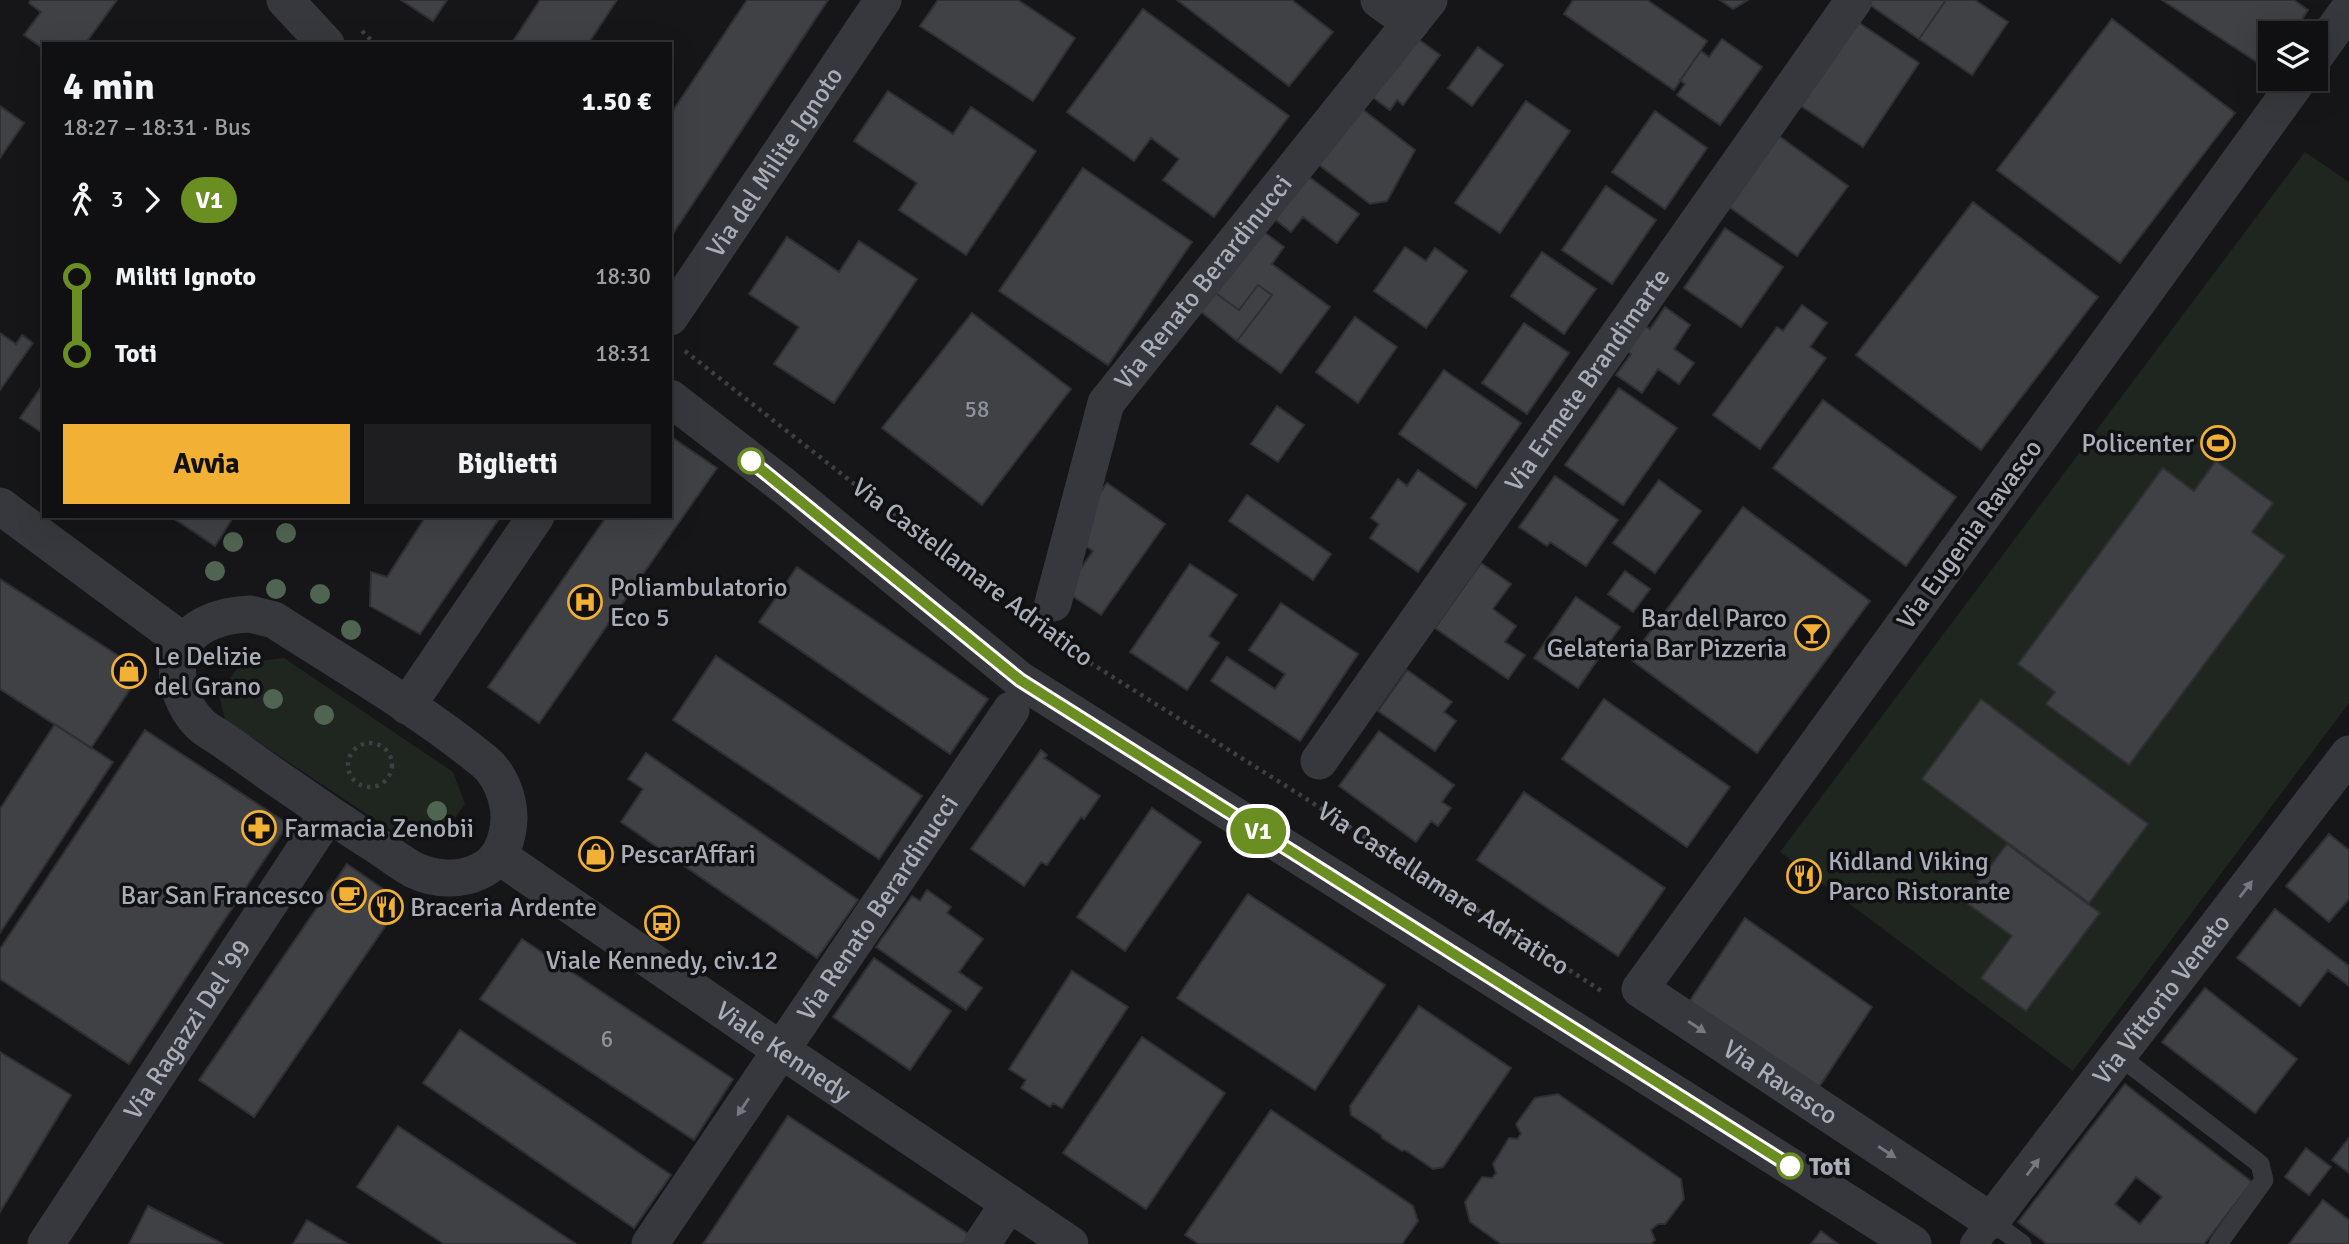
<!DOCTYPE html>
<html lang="it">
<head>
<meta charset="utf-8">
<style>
	:root { --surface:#101012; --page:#1e1e20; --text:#f1f3f6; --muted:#9c9d9f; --line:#303032; --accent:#f2b134 }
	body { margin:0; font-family:Signika,sans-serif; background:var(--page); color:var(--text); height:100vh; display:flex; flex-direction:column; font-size:26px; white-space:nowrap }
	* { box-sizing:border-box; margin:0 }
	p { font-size:23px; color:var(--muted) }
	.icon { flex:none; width:38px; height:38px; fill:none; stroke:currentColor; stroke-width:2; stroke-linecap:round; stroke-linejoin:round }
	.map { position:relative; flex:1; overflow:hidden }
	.details { position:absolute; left:42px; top:42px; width:630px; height:476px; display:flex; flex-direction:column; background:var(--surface); border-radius:0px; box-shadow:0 7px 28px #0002,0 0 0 2px var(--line) }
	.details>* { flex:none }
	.badge { padding:0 14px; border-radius:23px; font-size:24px; line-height:46px }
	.buttons { position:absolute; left:2258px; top:21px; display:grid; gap:14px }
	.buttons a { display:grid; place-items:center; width:70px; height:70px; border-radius:0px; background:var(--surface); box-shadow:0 7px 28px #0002,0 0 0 2px var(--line); font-size:35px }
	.map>.badge { position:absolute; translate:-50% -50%; box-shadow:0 0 0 4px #fff }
	.legs { display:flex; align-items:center; gap:10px; height:77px; padding:0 21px; font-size:23px }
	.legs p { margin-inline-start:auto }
	.summary { display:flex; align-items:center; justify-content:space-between; height:119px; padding:0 21px }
	h1 { font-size:38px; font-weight:700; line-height:52px }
	.action { display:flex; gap:14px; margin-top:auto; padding:14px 21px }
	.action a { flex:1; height:80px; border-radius:0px; background:var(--accent); color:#111; font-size:28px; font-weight:700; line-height:80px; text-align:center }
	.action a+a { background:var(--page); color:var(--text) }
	ul { padding:0 21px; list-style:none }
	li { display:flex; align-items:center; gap:24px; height:77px; font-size:26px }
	li i { display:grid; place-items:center; width:10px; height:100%; margin:0 9px; background:currentColor }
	li i::after { content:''; width:18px; height:18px; margin:-9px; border:5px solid; border-radius:50%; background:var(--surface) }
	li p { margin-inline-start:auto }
	li:first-child i { background:linear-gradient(#0000 50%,currentColor 0) }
	li:last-child i { background:linear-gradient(currentColor 50%,#0000 0) }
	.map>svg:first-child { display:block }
	.green { fill:#1e261f }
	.building { fill:#404145; stroke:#303034; stroke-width:2; fill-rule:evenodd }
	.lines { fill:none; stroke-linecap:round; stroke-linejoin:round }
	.path { stroke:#3d3f44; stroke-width:4.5; stroke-dasharray:3.5 5; stroke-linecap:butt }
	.service { stroke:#37383d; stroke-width:19 }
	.pedestrian { stroke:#37383d; stroke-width:28 }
	.minor { stroke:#37383d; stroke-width:37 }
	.tree { fill:#506452 }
	.oneway { fill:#757881 }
	.line-1-casing { stroke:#fff; stroke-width:16 }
	.line-1 { stroke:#6b8e23; stroke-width:10 }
	.stop-1-dot { fill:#fff; stroke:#6b8e23; stroke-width:3.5 }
	.labels { text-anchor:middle; stroke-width:7; stroke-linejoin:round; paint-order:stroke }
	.number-label { font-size:23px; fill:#8e929b }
	.street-label { font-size:26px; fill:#a8adb8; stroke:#111113 }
	.poi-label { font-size:26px; fill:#a8adb8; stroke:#111113; text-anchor:start }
	.stop-label { font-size:26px; font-weight:bold; fill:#a8adb8; stroke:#111113; text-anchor:start }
</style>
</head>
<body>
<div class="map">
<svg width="2349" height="1244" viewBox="0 0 2349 1244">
	<rect width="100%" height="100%" fill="#161618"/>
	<path class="green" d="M2305 152 2349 182V703L2073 1071 1780 852Z
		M284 658 453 772 465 804 443 834 407 841 225 720 219 694 241 663Z"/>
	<path class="building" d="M31 0H117L85 44H44V49L24 35 41 12 29 3Z
		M401 0H447L433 21Z
		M540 0H617L588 44H511Z
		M747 0H828L670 238V115Z
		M938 0H1018L1075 38 1033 101 920 26Z
		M1177 0H1292L1333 32 1289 86Z
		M1573 0H1647L1707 41 1674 90 1564 14Z
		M1720 0H1748L1733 9Z
		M1869 0H1946L1919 39 1867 3Z
		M1946 0H1975L2008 22 1972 75 1919 39Z
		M2162 0H2294L2308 10 2293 33H2270L2269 70Z
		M1143 9 1289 116 1214 217 1163 180 1179 159 1151 138 1134 161 1067 112Z
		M2112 19 2235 113 2120 263 1997 170Z
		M1858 22 1919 63 1863 147 1801 106Z
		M1411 34 1440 55 1403 105 1397 100 1390 110 1367 93Z
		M1722 39 1762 67 1720 125 1677 95 1685 84 1680 80 1701 51 1709 57Z
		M1478 47 1503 65 1472 106 1448 88Z
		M888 91 953 134 971 107 1036 151 966 255 899 210 917 183 854 141Z
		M1526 101 1570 131 1500 233 1455 203Z
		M1357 105 1415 150 1387 201 1370 204 1314 161Z
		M0 106 24 123 0 158Z
		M1655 111 1707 148 1665 209 1612 172Z
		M1779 136 1848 186 1797 256 1728 206Z
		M1083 168 1192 242 1108 365 999 291Z
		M1305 174 1359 214 1337 243 1303 217 1291 232 1272 217Z
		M1606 186 1656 220 1612 284 1562 250Z
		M1973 202 2098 297 1981 450 1856 355Z
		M1725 228 1783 267 1741 327 1684 288Z
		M1260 229 1284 247 1272 264 1330 307 1281 373 1237 341 1272 295 1258 285 1239 310 1213 291Z
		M787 237 839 272 859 241 917 279 834 403 774 364 799 327 749 294Z
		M1405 247 1426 261 1435 248 1467 271 1426 328 1374 291Z
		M1542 252 1596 289 1564 334 1511 296Z
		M1258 285 1272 295 1237 341 1199 310 1213 291 1239 310Z
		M1802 305 1827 323 1810 347 1826 358 1760 449 1713 415 1777 327 1783 331Z
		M1665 307 1690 325 1674 349 1694 363 1679 384 1658 369 1642 393 1616 375 1631 354 1626 350 1644 325 1650 329Z
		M972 313 1071 389 982 505 882 428Z
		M1355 317 1397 347 1358 403 1316 372Z
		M1524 323 1569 353 1527 414 1482 383Z
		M0 333 16 344 22 335 33 343 0 390Z
		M1444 370 1521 423 1476 488 1399 434Z
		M44 383V434L20 418Z
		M1619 388 1677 428 1623 505 1565 465Z
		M1823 400 1956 497 1906 566 1773 468Z
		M1277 406 1304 425 1278 462 1251 444Z
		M670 436 717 468 539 723 488 687 607 516H670Z
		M2216 461 2273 503 2252 532 2285 556 2129 765 2046 704 2055 692 2018 664 2163 468 2194 491Z
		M1418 470 1466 504 1418 572 1370 538 1379 524 1371 518 1398 479 1407 486Z
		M1555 476 1618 520 1586 566 1550 542 1547 546 1519 527Z
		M1659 480 1701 511 1655 573 1613 543Z
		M1107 483 1165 524 1101 615 1065 591 1093 551 1080 542 1088 510Z
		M1247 495 1331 554 1313 580 1229 521Z
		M1743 507 1870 601 1757 753 1630 659Z
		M170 516H234L215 546Z
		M426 516H501L420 634 370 606 371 572 387 577Z
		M1481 563 1511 584 1493 609 1516 626 1505 642 1525 655 1508 679 1435 628Z
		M1190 564 1237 595 1209 636 1219 643 1187 690 1130 652Z
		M797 567 988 699 950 754 759 622Z
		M1625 571 1650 589 1633 612 1608 594Z
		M0 579 142 671 91 748 0 689Z
		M1576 597 1620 627 1578 688 1534 658Z
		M1281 603 1358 654 1300 741 1211 681 1227 657 1275 689 1285 674 1249 650Z
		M716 656 922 796 879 859 673 720Z
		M1407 670 1452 702 1444 712 1456 721 1435 751 1378 711Z
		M1604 699 1730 787 1687 847 1562 759Z
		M1981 699 2148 824 2089 903 1922 779Z
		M55 724 113 762 0 933V809Z
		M145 730 288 824 129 1064 0 979V949Z
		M1379 731 1454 785 1442 802 1451 808 1438 826 1431 821 1416 842 1339 786Z
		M1041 750 1047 755 1044 758 1100 796 1084 819 1081 817 1047 865 1041 862 1024 886 971 849Z
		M646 753 858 900 817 958 621 822 643 789 628 779Z
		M1524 792 1665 888 1618 956 1477 860Z
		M1152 808 1201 842 1125 951 1077 917Z
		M2329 834 2349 850V899L2329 922 2286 886Z
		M591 837 614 852 601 871 578 856Z
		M2007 844 2100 913 2026 1011 1981 978 2012 936 1964 901Z
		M347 864 402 902 254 1117 199 1080Z
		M927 890 951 907 947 913 983 939 959 972 982 988 966 1010 876 947 912 896 920 901Z
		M1248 894 1385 985 1315 1090 1177 998Z
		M2275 909 2349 966V986L2328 970 2300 1006 2237 958Z
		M1745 918 1872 1007 1815 1093 1685 1008Z
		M522 939 733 1079 694 1140 480 999Z
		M874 958 951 1011 910 1070 833 1017Z
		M1072 971 1128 1007 1062 1108 1053 1103 1050 1107 1021 1088 1026 1080 1009 1069Z
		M2205 988 2297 1059 2255 1113 2162 1042Z
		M1419 1006 1511 1068 1443 1167 1433 1169 1405 1150 1402 1151 1382 1138 1381 1135 1351 1115 1350 1106Z
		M460 1030 671 1175 634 1228 423 1083Z
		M1142 1037 1225 1093 1146 1209 1063 1153Z
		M0 1052 71 1095 0 1212Z
		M2125 1084 2252 1182 2204 1244H2047L2018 1222ZM2136 1177 2162 1197 2140 1224 2115 1204Z
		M1558 1094 1681 1179 1684 1199 1665 1224H1658L1651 1230 1655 1240 1651 1244H1501L1470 1222 1465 1202 1482 1177 1492 1178 1496 1173 1493 1164 1509 1138 1517 1139 1521 1134 1516 1124 1535 1098Z
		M1271 1110 1413 1206 1418 1221 1402 1244H1199L1185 1235Z
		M788 1116 970 1235 963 1244H703Z
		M398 1126 576 1244H444L357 1187Z
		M2349 1138V1173L2332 1160Z
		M2306 1148 2331 1167 2309 1195 2285 1177Z
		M2323 1200 2349 1220V1244H2289Z
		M148 1206 223 1244H129Z
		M307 1220 348 1244H293Z
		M1821 1231 1838 1244H1811Z"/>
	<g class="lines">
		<g class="path">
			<path d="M362 31 375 44"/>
			<path d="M685 351 1016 611"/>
			<path id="s1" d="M1054 640 1305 798 1603 992"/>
			<circle cx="370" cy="765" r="22"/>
		</g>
		<path class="service" d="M2118 1055 2260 1164 2264 1180 2218 1244
			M1991 1221 2022 1244"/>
		<path class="pedestrian" d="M1974 1244 1991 1221"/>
		<g class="minor">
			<path d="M285 0 326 44"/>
			<path d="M1379 0 1411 23"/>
			<path d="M2315 56 2349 9"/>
			<path id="s2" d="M2299 79 1640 989 1991 1221 2349 754"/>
			<path id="s3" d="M670 317 883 0"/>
			<path d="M670 398 784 486 1020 680 1913 1244"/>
			<path d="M0 506 184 642"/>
			<path id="s4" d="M1053 603 1106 403 1429 0"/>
			<path d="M250 614 274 620C344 665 420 709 485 762 500 775 509 798 509 818 508 840 501 861 480 871 460 881 435 880 414 870 402 864 390 854 379 847 348 827 317 806 287 785 266 771 246 756 226 742 218 736 207 731 200 724 184 708 175 684 178 661 183 626 220 615 250 614Z"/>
			<path d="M407 706 536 516"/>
			<path id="s5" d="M1319 761 1854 0"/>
			<path id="s6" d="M499 856 772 1044 1070 1244"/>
			<path id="s7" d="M46 1244 328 814"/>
			<path id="s8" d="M650 1244 1011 710"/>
			<path d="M982 1244 1009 1203"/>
		</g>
	</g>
	<g class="tree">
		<circle cx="286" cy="533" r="10"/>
		<circle cx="233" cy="542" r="10"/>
		<circle cx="215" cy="571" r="10"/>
		<circle cx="276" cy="589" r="10"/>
		<circle cx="320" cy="594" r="10"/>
		<circle cx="351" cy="630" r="10"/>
		<circle cx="273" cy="699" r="10"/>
		<circle cx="324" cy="715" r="10"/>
		<circle cx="437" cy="811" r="10"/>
	</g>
	<defs><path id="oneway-solid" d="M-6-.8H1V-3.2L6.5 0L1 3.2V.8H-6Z" transform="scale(1.75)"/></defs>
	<g class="oneway">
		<use href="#oneway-solid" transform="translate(2246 889) rotate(-53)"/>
		<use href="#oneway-solid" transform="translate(1697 1027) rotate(33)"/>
		<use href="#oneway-solid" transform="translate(743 1107) rotate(124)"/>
		<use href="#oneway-solid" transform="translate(1887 1152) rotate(33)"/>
		<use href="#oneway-solid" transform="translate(2033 1167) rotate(-53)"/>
	</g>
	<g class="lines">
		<g class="line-1-casing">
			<path id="line-1" d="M751 461 1020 680 1790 1166"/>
		</g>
		<use href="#line-1" class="line-1"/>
	</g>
	<defs>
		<g id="stadium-ring" transform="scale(1.75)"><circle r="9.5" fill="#111113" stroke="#f2b134" stroke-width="1.5"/><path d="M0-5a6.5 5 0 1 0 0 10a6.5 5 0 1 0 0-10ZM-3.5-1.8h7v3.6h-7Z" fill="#f2b134"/></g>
		<g id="hospital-ring" transform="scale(1.75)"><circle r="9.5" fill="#111113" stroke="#f2b134" stroke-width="1.5"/><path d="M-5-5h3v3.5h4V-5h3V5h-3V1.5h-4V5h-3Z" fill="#f2b134"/></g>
		<g id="bar-ring" transform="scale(1.75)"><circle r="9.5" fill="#111113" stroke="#f2b134" stroke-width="1.5"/><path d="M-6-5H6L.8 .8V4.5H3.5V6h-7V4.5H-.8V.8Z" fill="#f2b134"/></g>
		<g id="shop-ring" transform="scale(1.75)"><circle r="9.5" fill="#111113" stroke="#f2b134" stroke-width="1.5"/><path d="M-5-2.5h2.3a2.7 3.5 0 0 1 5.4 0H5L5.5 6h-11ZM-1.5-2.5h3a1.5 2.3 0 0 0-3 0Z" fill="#f2b134"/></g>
		<g id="pharmacy-ring" transform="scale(1.75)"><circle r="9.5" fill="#111113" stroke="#f2b134" stroke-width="1.5"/><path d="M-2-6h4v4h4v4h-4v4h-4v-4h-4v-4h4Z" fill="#f2b134"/></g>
		<g id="restaurant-ring" transform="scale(1.75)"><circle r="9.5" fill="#111113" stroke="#f2b134" stroke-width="1.5"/><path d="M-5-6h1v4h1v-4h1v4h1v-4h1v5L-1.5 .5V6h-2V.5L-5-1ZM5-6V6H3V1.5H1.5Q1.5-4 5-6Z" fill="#f2b134"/></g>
		<g id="cafe-ring" transform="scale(1.75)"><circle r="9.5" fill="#111113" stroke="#f2b134" stroke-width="1.5"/><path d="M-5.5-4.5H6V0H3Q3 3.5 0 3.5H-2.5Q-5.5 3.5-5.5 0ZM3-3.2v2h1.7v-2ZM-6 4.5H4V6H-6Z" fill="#f2b134"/></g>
		<g id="bus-ring" transform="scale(1.75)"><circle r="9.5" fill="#111113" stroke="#f2b134" stroke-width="1.5"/><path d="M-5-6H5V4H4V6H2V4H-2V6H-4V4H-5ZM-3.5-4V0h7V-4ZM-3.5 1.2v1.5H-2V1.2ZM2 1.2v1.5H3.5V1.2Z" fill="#f2b134"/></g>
	</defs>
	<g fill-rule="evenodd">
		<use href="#stadium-ring" x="2218" y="443"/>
		<use href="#hospital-ring" x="585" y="602"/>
		<use href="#bar-ring" x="1812" y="633"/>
		<use href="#shop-ring" x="129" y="671"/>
		<use href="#pharmacy-ring" x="259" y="828"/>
		<use href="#shop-ring" x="596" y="854"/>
		<use href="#restaurant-ring" x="1804" y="876"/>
		<use href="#cafe-ring" x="349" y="895"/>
		<use href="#restaurant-ring" x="386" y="907"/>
		<use href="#bus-ring" x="662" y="923"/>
	</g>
	<g class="stop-1-dot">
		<circle cx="751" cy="461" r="12"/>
		<circle cx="1790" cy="1166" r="12"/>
	</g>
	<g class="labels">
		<g class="number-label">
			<text x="977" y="417">58</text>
			<text x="607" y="1047">6</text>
		</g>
		<g class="street-label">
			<text dy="9" stroke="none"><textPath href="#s3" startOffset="187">Via del Milite Ignoto</textPath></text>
			<text dy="9" stroke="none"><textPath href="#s4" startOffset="362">Via Renato Berardinucci</textPath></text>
			<text dy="9" stroke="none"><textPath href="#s5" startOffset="466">Via Ermete Brandimarte</textPath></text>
			<text transform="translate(1969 534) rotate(-54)" y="9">Via Eugenia Ravasco</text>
			<text transform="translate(973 572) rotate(37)" y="9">Via Castellamare Adriatico</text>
			<text dy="9" stroke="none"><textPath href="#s1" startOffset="462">Via Castellamare Adriatico</textPath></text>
			<text dy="9" stroke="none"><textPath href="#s8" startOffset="406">Via Renato Berardinucci</textPath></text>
			<text dy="9" stroke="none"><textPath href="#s2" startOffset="1824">Via Vittorio Veneto</textPath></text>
			<text dy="9" stroke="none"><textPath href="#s7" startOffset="257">Via Ragazzi Del '99</textPath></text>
			<text dy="9" stroke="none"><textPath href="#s6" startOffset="345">Viale Kennedy</textPath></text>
			<text dy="9" stroke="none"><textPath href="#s2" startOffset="1292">Via Ravasco</textPath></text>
		</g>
		<g class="poi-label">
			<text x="2194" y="452" text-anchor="end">Policenter</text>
			<text x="610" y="596">Poliambulatorio<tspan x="610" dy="30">Eco 5</tspan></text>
			<text x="1787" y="627" text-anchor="end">Bar del Parco<tspan x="1787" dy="30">Gelateria Bar Pizzeria</tspan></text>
			<text x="154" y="665">Le Delizie<tspan x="154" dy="30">del Grano</tspan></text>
			<text x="284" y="837">Farmacia Zenobii</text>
			<text x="620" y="863">PescarAffari</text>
			<text x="1828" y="870">Kidland Viking<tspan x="1828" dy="30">Parco Ristorante</tspan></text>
			<text x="324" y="904" text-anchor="end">Bar San Francesco</text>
			<text x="410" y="916">Braceria Ardente</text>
			<text x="662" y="969" text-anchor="middle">Viale Kennedy, civ.12</text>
		</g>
		<g class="stop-label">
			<text x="1809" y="1175">Toti</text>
		</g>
	</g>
</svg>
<div class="buttons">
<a><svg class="icon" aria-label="layers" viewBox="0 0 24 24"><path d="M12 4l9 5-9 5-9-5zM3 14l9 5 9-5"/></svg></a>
</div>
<b class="badge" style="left:1258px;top:831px;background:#6b8e23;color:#fff">V1</b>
<section class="details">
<div class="summary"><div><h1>4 min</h1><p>18:27 – 18:31 · Bus</p></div><b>1.50 €</b></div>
<div class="legs"><svg class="icon" aria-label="walk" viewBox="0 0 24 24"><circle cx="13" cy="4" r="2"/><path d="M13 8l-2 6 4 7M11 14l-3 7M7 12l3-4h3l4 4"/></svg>3<svg class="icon" aria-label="forward" viewBox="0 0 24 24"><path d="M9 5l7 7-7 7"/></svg><b class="badge" style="background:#6b8e23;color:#fff">V1</b></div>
<ul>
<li><i style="color:#6b8e23"></i><b>Militi Ignoto</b><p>18:30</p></li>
<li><i style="color:#6b8e23"></i><b>Toti</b><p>18:31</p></li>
</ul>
<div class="action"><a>Avvia</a><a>Biglietti</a></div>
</section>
</div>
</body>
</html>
